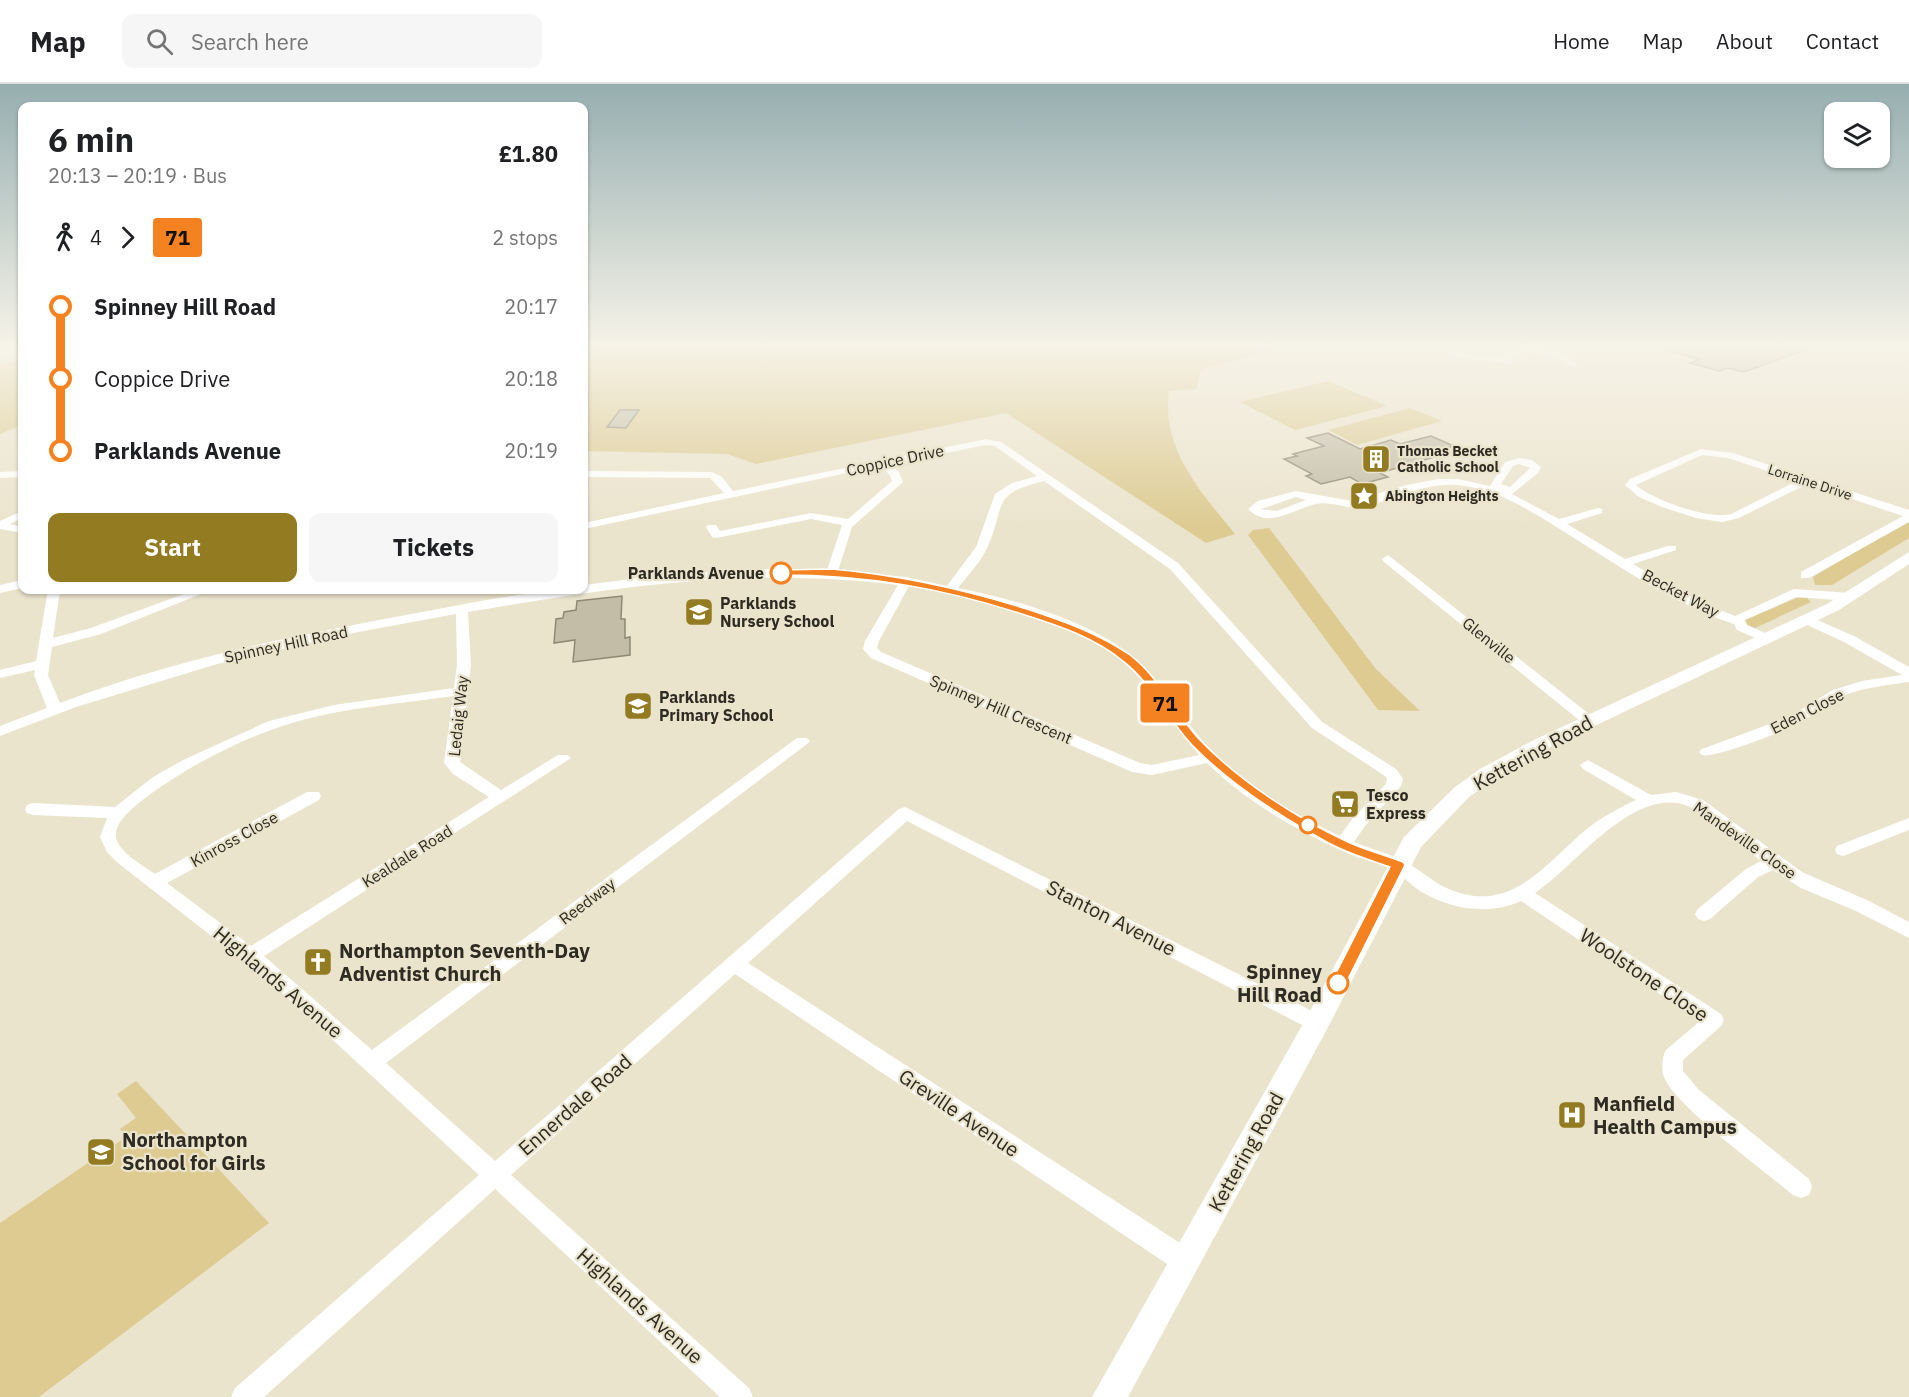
<!DOCTYPE html>
<html lang="en">
<head>
<meta charset="utf-8">
<style>
	:root { --surface:#fff; --page:#f6f6f6; --text:#202124; --muted:#757577; --line:#e0e0e0; --accent:#937b21 }
	body { margin:0; font-family:"IBM Plex Sans",sans-serif; background:var(--page); color:var(--text); height:100vh; display:flex; flex-direction:column; font-size:22px; white-space:nowrap }
	* { box-sizing:border-box; margin:0 }
	p { font-size:20px; color:var(--muted) }
	.icon { flex:none; width:33px; height:33px; fill:none; stroke:currentColor; stroke-width:2; stroke-linecap:round; stroke-linejoin:round }
	.map { position:relative; flex:1; overflow:hidden }
	.panel { position:absolute; left:18px; top:18px; width:570px; height:492px; display:flex; flex-direction:column; background:var(--surface); border-radius:12px; box-shadow:0 2px 4px #0004 }
	.panel>* { flex:none }
	.badge { padding:0 12px; border-radius:4px; font-size:21px; line-height:39px }
	.controls { position:absolute; left:1824px; top:18px; display:grid; gap:12px }
	.controls a { display:grid; place-items:center; width:66px; height:66px; border-radius:12px; background:var(--surface); box-shadow:0 2px 4px #0004; font-size:30px }
	.map>.badge { position:absolute; translate:-50% -50%; box-shadow:0 0 0 3px #fff }
	.legs { display:flex; align-items:center; gap:9px; height:66px; padding:0 30px; font-size:20px }
	.legs p { margin-inline-start:auto }
	.overview { display:flex; align-items:center; justify-content:space-between; height:102px; padding:0 30px }
	h1 { font-size:33px; font-weight:700; line-height:45px }
	.action { display:flex; gap:12px; margin-top:auto; padding:12px 30px }
	.action a { flex:1; height:69px; border-radius:12px; background:var(--accent); color:#fff; font-size:24px; font-weight:700; line-height:69px; text-align:center }
	.action a+a { background:var(--page); color:var(--text) }
	ul { padding:0 30px; list-style:none }
	li { display:flex; align-items:center; gap:21px; height:72px; font-size:22px }
	li i { display:grid; place-items:center; width:9px; height:100%; margin:0 8px; background:currentColor }
	li i::after { content:''; width:15px; height:15px; margin:-8px; border:4px solid; border-radius:50%; background:var(--surface) }
	li p { margin-inline-start:auto }
	li:first-child i { background:linear-gradient(#0000 50%,currentColor 0) }
	li:last-child i { background:linear-gradient(currentColor 50%,#0000 0) }
	header { display:flex; align-items:center; gap:36px; box-sizing:border-box; height:84px; padding:0 30px; background:var(--surface); border-bottom:2px solid var(--line) }
	header strong { font-size:28px }
	nav { display:flex; gap:33px; margin-inline-start:auto; font-size:21px }
	.search { width:420px; height:54px; background:var(--page); display:flex; align-items:center; gap:15px; box-sizing:border-box; padding:0 21px; border-radius:12px; color:var(--muted); font-size:22px }
	.map>svg:first-child { display:block }
	.green { fill:#ddcb92 }
	.building { fill:#c3bda7; stroke:#8f8974; stroke-width:1.5 }
	.lines { fill:none; stroke-linecap:round; stroke-linejoin:round }
	.minor { fill:#fff; fill-rule:evenodd }
	.major { fill:#fff; fill-rule:evenodd }
	.line-1 { fill:#f58220; stroke:#fff; stroke-width:1.5 }
	.stop-1-dot { fill:#fff; stroke:#f58220; stroke-width:3 }
	.labels { text-anchor:middle; stroke-width:4.5; stroke-linejoin:round; paint-order:stroke }
	.far-poi-label { font-size:14px; font-weight:bold; fill:#2d2b22; stroke:#ebe4cd; text-anchor:start }
	.far-street-label { font-size:14px; fill:#2d2b22; stroke:#ebe4cd }
	.street-label { font-size:16px; fill:#2d2b22; stroke:#ebe4cd }
	.stop-label { font-size:16px; font-weight:bold; fill:#2d2b22; stroke:#ebe4cd; text-anchor:end }
	.poi-label { font-size:16px; font-weight:bold; fill:#2d2b22; stroke:#ebe4cd; text-anchor:start }
	.near-street-label { font-size:20px; fill:#2d2b22; stroke:#ebe4cd }
	.near-poi-label { font-size:20px; font-weight:bold; fill:#2d2b22; stroke:#ebe4cd; text-anchor:start }
	.near-stop-label { font-size:20px; font-weight:bold; fill:#2d2b22; stroke:#ebe4cd; text-anchor:end }
</style>
</head>
<body>
<header>
<strong>Map</strong>
<div class="search"><svg class="icon" aria-label="search" viewBox="0 0 24 24"><circle cx="10" cy="10" r="6"/><path d="M15 15l6 6"/></svg>Search here</div>
<nav><a>Home</a><a>Map</a><a>About</a><a>Contact</a></nav>
</header>
<div class="map">
<svg width="1909" height="1313" viewBox="0 0 1909 1313">
	<rect width="100%" height="100%" fill="#ebe4cd"/>
	<path class="green" d="M584 259H1191L1272 266 1201 286 1196 305 1169 307C1161 365 1201 408 1235 450L1206 459 1006 329 756 380 727 370 584 367Z
		M22 276V341L0 350V281Z
		M1328 297 1387 322 1295 346 1240 318Z
		M1410 324 1442 337 1357 361 1328 346Z
		M1909 436V454L1832 501H1815L1813 493Z
		M1269 444 1376 585 1420 627 1378 626 1248 451 1253 446Z
		M1797 514H1807L1811 518 1755 544 1740 538Z
		M136 997 269 1139 39 1313H0V1139L126 1053 120 1045 136 1034 117 1010Z"/>
	<path class="building" d="M1653 259H1822V260L1744 288 1727 284 1719 287 1690 279 1699 276 1652 261Z
		M620 326H639L626 344 607 343Z
		M1328 349 1360 365 1391 356 1400 360 1431 352 1454 362 1427 370 1434 373 1380 389 1388 393 1362 400 1350 393 1321 400 1306 392 1312 390 1284 375 1297 372 1293 370 1324 362 1307 354Z
		M622 512 621 535H625V554L630 553V571L573 578 575 556 554 559 556 535 563 534 564 528 576 526 577 517Z"/>
	<g class="lines">
		<path class="minor" d="M1308 259 1369 262 1370 259H1378L1377 265 1373 267 1312 261Z
			M1427 259H1437L1459 269 1504 274 1502 271 1506 266C1531 261 1559 262 1578 281L1571 283C1552 268 1535 267 1512 270L1514 277 1510 280 1457 273Z
			M22 264V268L0 273V269Z
			M986 355 1001 358 1178 479 1322 638 1396 685 1403 695 1401 702 1365 742 1354 758C1370 765 1389 769 1405 778 1425 788 1437 803 1460 809 1516 826 1551 774 1588 744 1602 733 1619 724 1636 716L1583 685 1580 681 1588 676 1651 711 1676 708 1703 716 1802 788 1869 817 1909 838V854L1856 827 1801 804 1773 786 1758 793 1710 835 1704 837 1698 835 1695 830 1698 825 1746 785 1761 777C1739 760 1718 737 1692 724 1637 696 1575 783 1535 809L1721 930 1724 936 1721 942 1683 976V987L1699 1006 1809 1095 1812 1103 1809 1111 1801 1114 1793 1111C1765 1087 1675 1022 1664 993 1661 985 1662 973 1666 966L1700 937 1521 817C1488 832 1450 825 1420 807 1410 800 1402 791 1391 785 1374 777 1356 774 1340 766 1292 744 1245 716 1207 679L1152 691 1132 688 871 574 863 565 865 557 898 501C746 482 617 503 468 528L471 581 460 678 501 706 558 671H568L571 674 264 872 372 966 797 654H807L810 657 807 660 386 979 495 1077 899 725 905 723 1324 933 1327 939 1324 945 1317 947 1310 945 907 737 748 879 1194 1168 1197 1177 1194 1186 1185 1189 1176 1186 735 890 511 1091 749 1304 753 1313H720L495 1105 264 1313H231L235 1304 479 1091 268 896 118 779 107 768 100 753 107 734 33 731 27 729 25 725 27 721 33 719 115 723 153 693 183 676 269 637 334 621 454 604 457 581 456 530 358 548 217 580 76 623 0 652V642L47 624 34 591 35 586 0 594V586L36 577 48 506H60L53 554 91 544 195 506H211L101 550 52 563 48 591 60 619C174 575 297 551 417 529 471 519 528 506 584 506V501C665 490 745 482 827 486L842 441 811 435 716 454 712 453 706 443 708 441H716L720 447 811 429 848 435 892 397 890 391 880 382 584 445V439L724 409 710 394 584 393V387L712 388 722 393 733 407ZM986 361 995 362 1037 392 1012 399 995 410 976 463 947 502 906 493 838 487 852 443 903 398 899 388 890 380ZM1044 397 1170 485 1312 644 1385 692 1387 695 1386 700 1353 734 1340 752C1290 729 1239 698 1202 656 1178 628 1160 595 1132 572 1088 536 1013 515 958 504 968 491 982 477 988 462 1007 418 990 411 1044 397ZM909 502C981 516 1080 534 1134 588 1158 613 1175 644 1199 671L1152 681 1140 679 881 568 877 564 879 557ZM453 612 444 679 453 690 489 713 251 862 167 799 319 716 321 712 319 708H307L155 790C144 782 118 768 116 753 114 736 138 720 149 711 192 680 244 653 295 638 346 623 401 620 453 612Z
			M1701 365 1733 369 1909 426V438L1809 494H1801V488L1903 432 1807 400 1739 434 1722 438 1696 434 1662 423 1639 413 1625 401 1630 395ZM1702 371 1728 374 1797 397 1731 430C1709 436 1653 416 1636 401Z
			M1519 374 1532 376 1541 383 1538 389 1512 410 1559 435 1598 424 1602 425V429L1567 440 1625 475 1668 462H1676V466L1633 480C1666 500 1699 519 1735 532L1794 505 1850 509 1856 513 1850 517 1796 513 1745 536 1747 541 1772 552 1774 555 1767 559 1737 546 1734 540C1676 521 1625 486 1574 454 1539 432 1500 405 1458 401 1422 398 1395 417 1361 423 1345 425 1331 417 1316 420 1293 425 1268 446 1248 425L1258 417 1296 407 1352 417 1407 401 1438 395H1458L1490 402 1505 378ZM1519 380 1530 384 1510 403 1501 400 1513 382ZM1296 413 1306 416 1277 427 1261 425Z
			M22 387V393L0 394V388Z
			M22 427V434L10 440 22 443V449L0 445V437Z
			M1388 471 1594 634 1596 637 1594 640H1584L1384 478 1382 475Z
			M22 496V504L0 509V501Z
			M1808 532 1854 552 1909 583V598C1888 601 1866 603 1845 611 1830 617 1816 629 1802 638 1787 646 1715 675 1702 671L1699 668 1702 665 1789 633 1833 606 1862 597 1902 591 1844 558 1803 539 1802 536 1803 533Z
			M1909 734V746L1843 772 1837 770 1835 766 1837 762Z"/>
		<path class="major" d="M1909 468V480L1839 526 1548 664 1494 695 1469 713 1421 763 1326 947 1128 1313H1092L1308 931 1404 753 1455 703 1480 685 1534 656 1827 520Z"/>
	</g>
	<linearGradient id="sky" x2="0" y2="1"><stop stop-color="#96aeb0"/><stop offset="0.59" stop-color="#f6f3e8"/><stop offset="1" stop-color="#f6f3e8" stop-opacity="0"/></linearGradient>
	<rect width="1909" height="442" fill="url(#sky)"/>
	<path class="line-1" d="M832 485C899 491 963 505 1027 525 1063 537 1098 549 1130 571 1159 593 1175 629 1199 655 1238 696 1296 734 1348 758 1365 766 1385 771 1403 778L1405 781 1344 903H1333L1331 899 1390 783C1373 777 1356 772 1339 764 1327 759 1315 751 1304 745 1263 721 1225 695 1192 661 1167 635 1152 599 1123 577 1095 554 1060 542 1025 531 943 504 868 491 781 491L776 489 781 486Z"/>
	<defs>
		<g id="building-square" transform="scale(1.5)"><rect x="-9" y="-9" width="18" height="18" rx="4" fill="#937b21" stroke="#ebe4cd"/><path d="M-4-6H4V6H1V3H-1V6H-4ZM-2.5-4.3h1.7v1.8h-1.7ZM.8-4.3h1.7v1.8H.8ZM-2.5-1h1.7V.8h-1.7ZM.8-1h1.7V.8H.8Z" fill="#fff"/></g>
		<g id="sight-square" transform="scale(1.5)"><rect x="-9" y="-9" width="18" height="18" rx="4" fill="#937b21" stroke="#ebe4cd"/><path d="M0-6L1.8-2.2L6-1.7L2.9 1.2L3.7 5.4L0 3.3L-3.7 5.4L-2.9 1.2L-6-1.7L-1.8-2.2Z" fill="#fff"/></g>
		<g id="school-square" transform="scale(1.5)"><rect x="-9" y="-9" width="18" height="18" rx="4" fill="#937b21" stroke="#ebe4cd"/><path d="M0-5L7-2L0 1L-7-2ZM-4 1L0 2.5L4 1V4Q0 6-4 4Z" fill="#fff"/></g>
		<g id="supermarket-square" transform="scale(1.5)"><rect x="-9" y="-9" width="18" height="18" rx="4" fill="#937b21" stroke="#ebe4cd"/><path d="M-6-5.5h2.5l.6 2H6L4.5 2H-2.5L-4.4-4H-6ZM-1.5 3.2a1.3 1.3 0 1 0 .1 0ZM3 3.2a1.3 1.3 0 1 0 .1 0Z" fill="#fff"/></g>
		<g id="church-square" transform="scale(1.5)"><rect x="-9" y="-9" width="18" height="18" rx="4" fill="#937b21" stroke="#ebe4cd"/><path d="M-1.2-6h2.4v3.5h3.3v2.4h-3.3V6h-2.4V-.1h-3.3v-2.4h3.3Z" fill="#fff"/></g>
		<g id="hospital-square" transform="scale(1.5)"><rect x="-9" y="-9" width="18" height="18" rx="4" fill="#937b21" stroke="#ebe4cd"/><path d="M-5-5h3v3.5h4V-5h3V5h-3V1.5h-4V5h-3Z" fill="#fff"/></g>
	</defs>
	<g fill-rule="evenodd">
		<use href="#building-square" x="1376" y="375"/>
		<use href="#sight-square" x="1364" y="412"/>
		<use href="#school-square" x="699" y="528"/>
		<use href="#school-square" x="638" y="622"/>
		<use href="#supermarket-square" x="1345" y="720"/>
		<use href="#church-square" x="318" y="878"/>
		<use href="#hospital-square" x="1572" y="1031"/>
		<use href="#school-square" x="101" y="1068"/>
	</g>
	<g class="stop-1-dot">
		<circle cx="781" cy="489" r="10"/>
		<circle cx="1308" cy="741" r="8"/>
		<circle cx="1338" cy="899" r="10"/>
	</g>
	<g class="labels">
		<g class="far-poi-label">
			<text x="1397" y="372">Thomas Becket<tspan x="1397" dy="16">Catholic School</tspan></text>
			<text x="1385" y="417">Abington Heights</text>
		</g>
		<g class="far-street-label">
			<text transform="translate(1810 398) rotate(18)" y="5">Lorraine Drive</text>
		</g>
		<g class="street-label">
			<text transform="translate(895 376) rotate(-12)" y="6">Coppice Drive</text>
			<text transform="translate(1681 509) rotate(28)" y="6">Becket Way</text>
			<text transform="translate(1489 556) rotate(39)" y="6">Glenville</text>
			<text transform="translate(286 560) rotate(-12)" y="6">Spinney Hill Road</text>
			<text transform="translate(1001 625) rotate(23)" y="6">Spinney Hill Crescent</text>
			<text transform="translate(1807 627) rotate(-27)" y="6">Eden Close</text>
			<text transform="translate(458 632) rotate(-84)" y="6">Ledaig Way</text>
			<text transform="translate(234 755) rotate(-29)" y="6">Kinross Close</text>
			<text transform="translate(1745 756) rotate(35)" y="6">Mandeville Close</text>
			<text transform="translate(407 772) rotate(-32)" y="6">Kealdale Road</text>
			<text transform="translate(587 817) rotate(-37)" y="6">Reedway</text>
		</g>
		<g class="stop-label">
			<text x="764" y="495">Parklands Avenue</text>
		</g>
		<g class="poi-label">
			<text x="720" y="525">Parklands<tspan x="720" dy="18">Nursery School</tspan></text>
			<text x="659" y="619">Parklands<tspan x="659" dy="18">Primary School</tspan></text>
			<text x="1366" y="717">Tesco<tspan x="1366" dy="18">Express</tspan></text>
		</g>
		<g class="near-street-label">
			<text transform="translate(1533 669) rotate(-29)" y="7">Kettering Road</text>
			<text transform="translate(1111 834) rotate(27)" y="7">Stanton Avenue</text>
			<text transform="translate(1644 891) rotate(34)" y="7">Woolstone Close</text>
			<text transform="translate(278 898) rotate(40)" y="7">Highlands Avenue</text>
			<text transform="translate(575 1021) rotate(-41)" y="7">Ennerdale Road</text>
			<text transform="translate(959 1029) rotate(34)" y="7">Greville Avenue</text>
			<text transform="translate(1246 1068) rotate(-61)" y="7">Kettering Road</text>
			<text transform="translate(640 1222) rotate(42)" y="7">Highlands Avenue</text>
		</g>
		<g class="near-poi-label">
			<text x="339" y="874">Northampton Seventh-Day<tspan x="339" dy="23">Adventist Church</tspan></text>
			<text x="1593" y="1027">Manfield<tspan x="1593" dy="23">Health Campus</tspan></text>
			<text x="122" y="1063">Northampton<tspan x="122" dy="23">School for Girls</tspan></text>
		</g>
		<g class="near-stop-label">
			<text x="1322" y="895">Spinney<tspan x="1322" dy="23">Hill Road</tspan></text>
		</g>
	</g>
</svg>
<div class="controls">
<a><svg class="icon" aria-label="layers" viewBox="0 0 24 24"><path d="M12 4l9 5-9 5-9-5zM3 14l9 5 9-5"/></svg></a>
</div>
<b class="badge" style="left:1165px;top:619px;background:#f58220;color:#111">71</b>
<section class="panel">
<div class="overview"><div><h1>6 min</h1><p>20:13 – 20:19 · Bus</p></div><b>£1.80</b></div>
<div class="legs"><svg class="icon" aria-label="walk" viewBox="0 0 24 24"><circle cx="13" cy="4" r="2"/><path d="M13 8l-2 6 4 7M11 14l-3 7M7 12l3-4h3l4 4"/></svg>4<svg class="icon" aria-label="forward" viewBox="0 0 24 24"><path d="M9 5l7 7-7 7"/></svg><b class="badge" style="background:#f58220;color:#111">71</b><p>2 stops</p></div>
<ul>
<li><i style="color:#f58220"></i><b>Spinney Hill Road</b><p>20:17</p></li>
<li><i style="color:#f58220"></i><span>Coppice Drive</span><p>20:18</p></li>
<li><i style="color:#f58220"></i><b>Parklands Avenue</b><p>20:19</p></li>
</ul>
<div class="action"><a>Start</a><a>Tickets</a></div>
</section>
</div>
</body>
</html>
